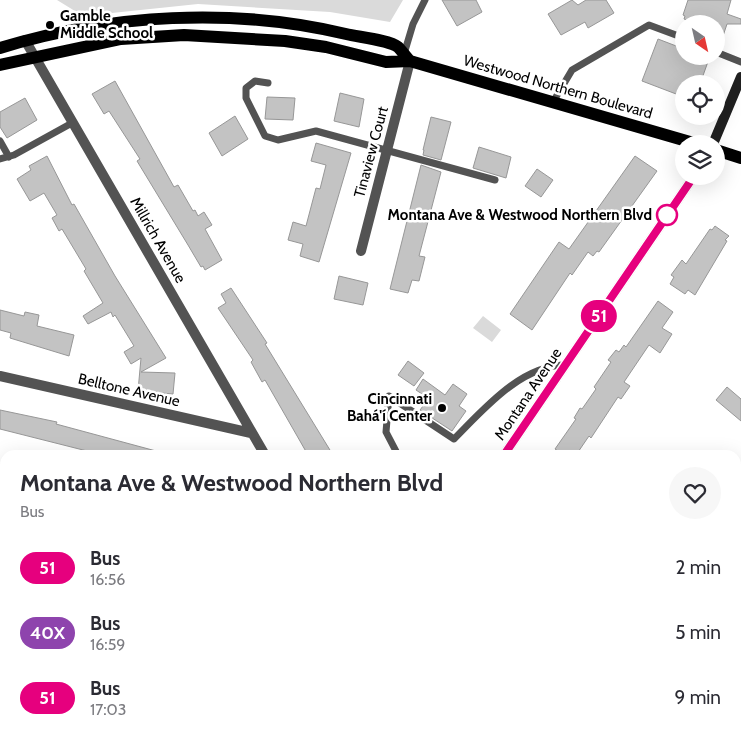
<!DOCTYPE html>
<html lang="en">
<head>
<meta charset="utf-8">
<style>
	:root { --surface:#fff; --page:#f7f7f7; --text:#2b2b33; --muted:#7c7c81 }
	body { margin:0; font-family:Cabin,sans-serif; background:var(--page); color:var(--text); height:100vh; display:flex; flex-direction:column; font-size:19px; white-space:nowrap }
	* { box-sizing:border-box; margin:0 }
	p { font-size:16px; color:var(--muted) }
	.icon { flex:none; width:28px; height:28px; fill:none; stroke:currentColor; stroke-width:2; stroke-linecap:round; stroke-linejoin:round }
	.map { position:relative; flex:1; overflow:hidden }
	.drawer { position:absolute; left:0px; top:450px; width:741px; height:290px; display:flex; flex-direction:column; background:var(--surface); border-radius:15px 15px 0 0; box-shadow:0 5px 20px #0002 }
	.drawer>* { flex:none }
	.badge { padding:0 10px; border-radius:16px; font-size:18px; line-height:32px }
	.needle { width:32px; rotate:146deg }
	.buttons { position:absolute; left:675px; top:15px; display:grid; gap:10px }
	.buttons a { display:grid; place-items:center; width:50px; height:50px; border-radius:50%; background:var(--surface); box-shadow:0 5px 20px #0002; font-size:25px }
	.map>.badge { position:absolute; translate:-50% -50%; box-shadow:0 0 0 2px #fff }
	.round { display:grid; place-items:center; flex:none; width:52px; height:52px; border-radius:26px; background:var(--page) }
	.summary { display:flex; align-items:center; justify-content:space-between; height:85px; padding:0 20px }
	h1 { font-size:24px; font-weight:700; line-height:38px }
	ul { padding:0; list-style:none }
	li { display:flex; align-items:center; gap:15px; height:65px; padding:0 20px }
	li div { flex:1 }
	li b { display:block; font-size:19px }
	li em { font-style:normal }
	li .badge { min-width:55px; font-weight:700; text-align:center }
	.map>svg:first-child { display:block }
	.green { fill:#dadada }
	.building { fill:#c3c3c3; stroke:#979797 }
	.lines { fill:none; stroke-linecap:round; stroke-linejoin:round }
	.path { stroke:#757575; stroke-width:2.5; stroke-dasharray:1 2.5; stroke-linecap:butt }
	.lane { stroke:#535353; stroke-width:7 }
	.street { stroke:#535353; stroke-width:10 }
	.secondary { stroke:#202020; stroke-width:10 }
	.primary { stroke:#000; stroke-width:12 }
	.line-casing { stroke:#fff; stroke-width:11 }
	.line { stroke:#e6007e; stroke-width:8 }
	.poi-dot { fill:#000; stroke:#fff; stroke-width:2 }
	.stop-dot { fill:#fff; stroke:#e6007e; stroke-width:2.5 }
	.labels { text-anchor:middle; stroke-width:5; stroke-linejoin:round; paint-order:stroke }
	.poi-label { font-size:15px; font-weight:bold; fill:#000; stroke:#fff; text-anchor:start }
	.street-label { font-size:15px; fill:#000; stroke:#fff }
	.stop-label { font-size:15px; font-weight:bold; fill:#000; stroke:#fff; text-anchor:end }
</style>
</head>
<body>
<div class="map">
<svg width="741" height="740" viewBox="0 0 741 740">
	<rect width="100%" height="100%" fill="#fff"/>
	<path class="green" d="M57 0H403L390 22 330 12 198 4 83 16Z
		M483 316 501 330 492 342 473 328Z"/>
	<path class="building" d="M442 0H476L482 12 457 26Z
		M572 0 578 5 586 0H606L614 13 588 28 585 22 561 35 548 14Z
		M688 0H731L727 14 741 19V24H727L719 48 716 47V24H698L684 19 685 16 683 15Z
		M658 39 684 49V56H710L700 84H684V97L642 81Z
		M115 81 174 187 178 185 193 211 195 210 198 216 204 212 212 225 205 229 222 260 205 270 203 266 201 267 188 245 137 161 140 159 109 111 104 114 92 94Z
		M340 93 364 99 359 127 334 121Z
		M267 97 295 98 293 120 265 119Z
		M25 98 37 120 7 138 0 127V112Z
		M235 116 248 139 222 156 209 133Z
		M431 117 451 122 441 160 423 155 424 150H423Z
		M316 143 351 153 319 262 300 256 303 244 288 240 293 222 306 226 316 188 320 189 326 165 311 161Z
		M479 147 511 157 506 178 473 168Z
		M47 156 72 205 74 204 115 276 166 358 141 372 175 373 173 394 138 391 141 358 131 364 124 352 134 346 115 315 113 317 111 312 88 324 83 316 103 303 84 271 86 269 62 229 59 231 52 218 57 215 44 193 30 201 17 179 31 170 29 166Z
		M635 156 657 171 599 252 597 251 593 256 588 252 572 275 570 273 532 330 510 314 559 242 569 249Z
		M421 165 441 172 419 256 425 257 419 281 412 280 408 293 390 289Z
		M537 169 553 180 541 197 525 186Z
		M715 226 729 236 725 240 727 241 695 295 688 290 685 294 670 284 674 277 671 275 682 260 686 264 710 229 712 230Z
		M339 276 368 283 363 305 334 299Z
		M231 288 267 343 265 344 333 455H308L265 380 262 382 251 362 253 360 218 308 226 303 221 294Z
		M658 301 673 312 662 328 672 334 660 353 649 345 624 382 630 386 621 399 618 397 591 438 589 436 576 455H564L555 449 576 419 574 418 580 408 582 409 596 389 594 387 611 362 608 360 616 350 619 352 624 345 626 347Z
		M0 310 24 316 25 312 39 315 37 326 74 335 69 356 10 338 11 333 0 330Z
		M408 361 424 373 414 386 398 375Z
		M423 379 445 395 453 384 467 394 459 406 466 411 452 431 420 410 423 406 419 403 425 396 416 390Z
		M727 387 741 399V421L716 400Z
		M0 410 57 422 56 424 156 451V455H94L95 453 0 429Z"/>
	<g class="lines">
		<path class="path" d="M736 617 741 618
			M736 663 741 665
			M608 740V735"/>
		<path class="lane" d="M716 52 741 62
			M404 54 413 24 425 0
			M268 83 255 81 246 88V98L265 136 278 140 316 131 495 180
			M553 102 572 70 649 25 684 38
			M0 141 9 157
			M0 159 14 155 72 123
			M398 455 386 432 389 396 454 439C484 409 521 365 566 365"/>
		<path class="street" d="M25 40 265 455
			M361 251 410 61
			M0 376 251 433
			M0 584 5 585
			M736 641 741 643
			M584 740 585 735"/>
		<path class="secondary" d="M713 144 741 77
			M504 455 694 176
			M392 740V735"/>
		<path class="primary" d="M0 48C111 14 233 7 346 34 358 37 389 40 398 47 402 51 406 57 410 61
			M0 65 121 39 184 35 285 41 326 47 386 62 410 61 697 144
			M716 150 741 158"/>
	</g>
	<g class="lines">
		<g class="line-casing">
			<path id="line" d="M504 455 694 176"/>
		</g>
		<use href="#line" class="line"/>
	</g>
	<g class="poi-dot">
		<circle cx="50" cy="25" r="5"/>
		<circle cx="442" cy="408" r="5"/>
	</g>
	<circle class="stop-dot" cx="667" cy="215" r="10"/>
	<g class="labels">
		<g class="poi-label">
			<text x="60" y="21">Gamble<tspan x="60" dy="17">Middle School</tspan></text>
			<text x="432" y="404" text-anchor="end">Cincinnati<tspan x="432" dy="17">Bahá'í Center</tspan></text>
		</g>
		<g class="street-label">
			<text transform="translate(558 87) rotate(16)" y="5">Westwood Northern Boulevard</text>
			<text transform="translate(371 152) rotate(-75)" y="5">Tinaview Court</text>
			<text transform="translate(158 240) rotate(60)" y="5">Millrich Avenue</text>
			<text transform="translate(129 390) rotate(13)" y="5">Belltone Avenue</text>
			<text transform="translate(528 394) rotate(-56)" y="5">Montana Avenue</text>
		</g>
		<g class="stop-label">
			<text x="652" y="220">Montana Ave &amp; Westwood Northern Blvd</text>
		</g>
	</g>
</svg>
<div class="buttons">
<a><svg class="needle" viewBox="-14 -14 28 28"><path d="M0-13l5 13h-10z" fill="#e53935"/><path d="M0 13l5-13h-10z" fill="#7c7c81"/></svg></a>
<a><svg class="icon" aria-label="locate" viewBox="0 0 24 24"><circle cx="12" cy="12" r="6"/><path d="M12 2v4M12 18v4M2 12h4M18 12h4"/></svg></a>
<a><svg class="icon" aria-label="layers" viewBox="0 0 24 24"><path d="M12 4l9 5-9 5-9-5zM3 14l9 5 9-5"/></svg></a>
</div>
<b class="badge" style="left:599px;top:316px;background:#e6007e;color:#fff">51</b>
<section class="drawer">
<div class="summary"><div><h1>Montana Ave &amp; Westwood Northern Blvd</h1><p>Bus</p></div><a class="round"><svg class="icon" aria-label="heart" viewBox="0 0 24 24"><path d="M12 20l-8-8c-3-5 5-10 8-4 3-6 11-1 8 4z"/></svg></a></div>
<ul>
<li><span class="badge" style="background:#e6007e;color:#fff">51</span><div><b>Bus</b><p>16:56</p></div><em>2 min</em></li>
<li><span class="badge" style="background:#8e44ad;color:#fff">40X</span><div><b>Bus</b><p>16:59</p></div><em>5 min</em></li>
<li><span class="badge" style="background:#e6007e;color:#fff">51</span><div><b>Bus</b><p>17:03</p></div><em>9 min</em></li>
</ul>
</section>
</div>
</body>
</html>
